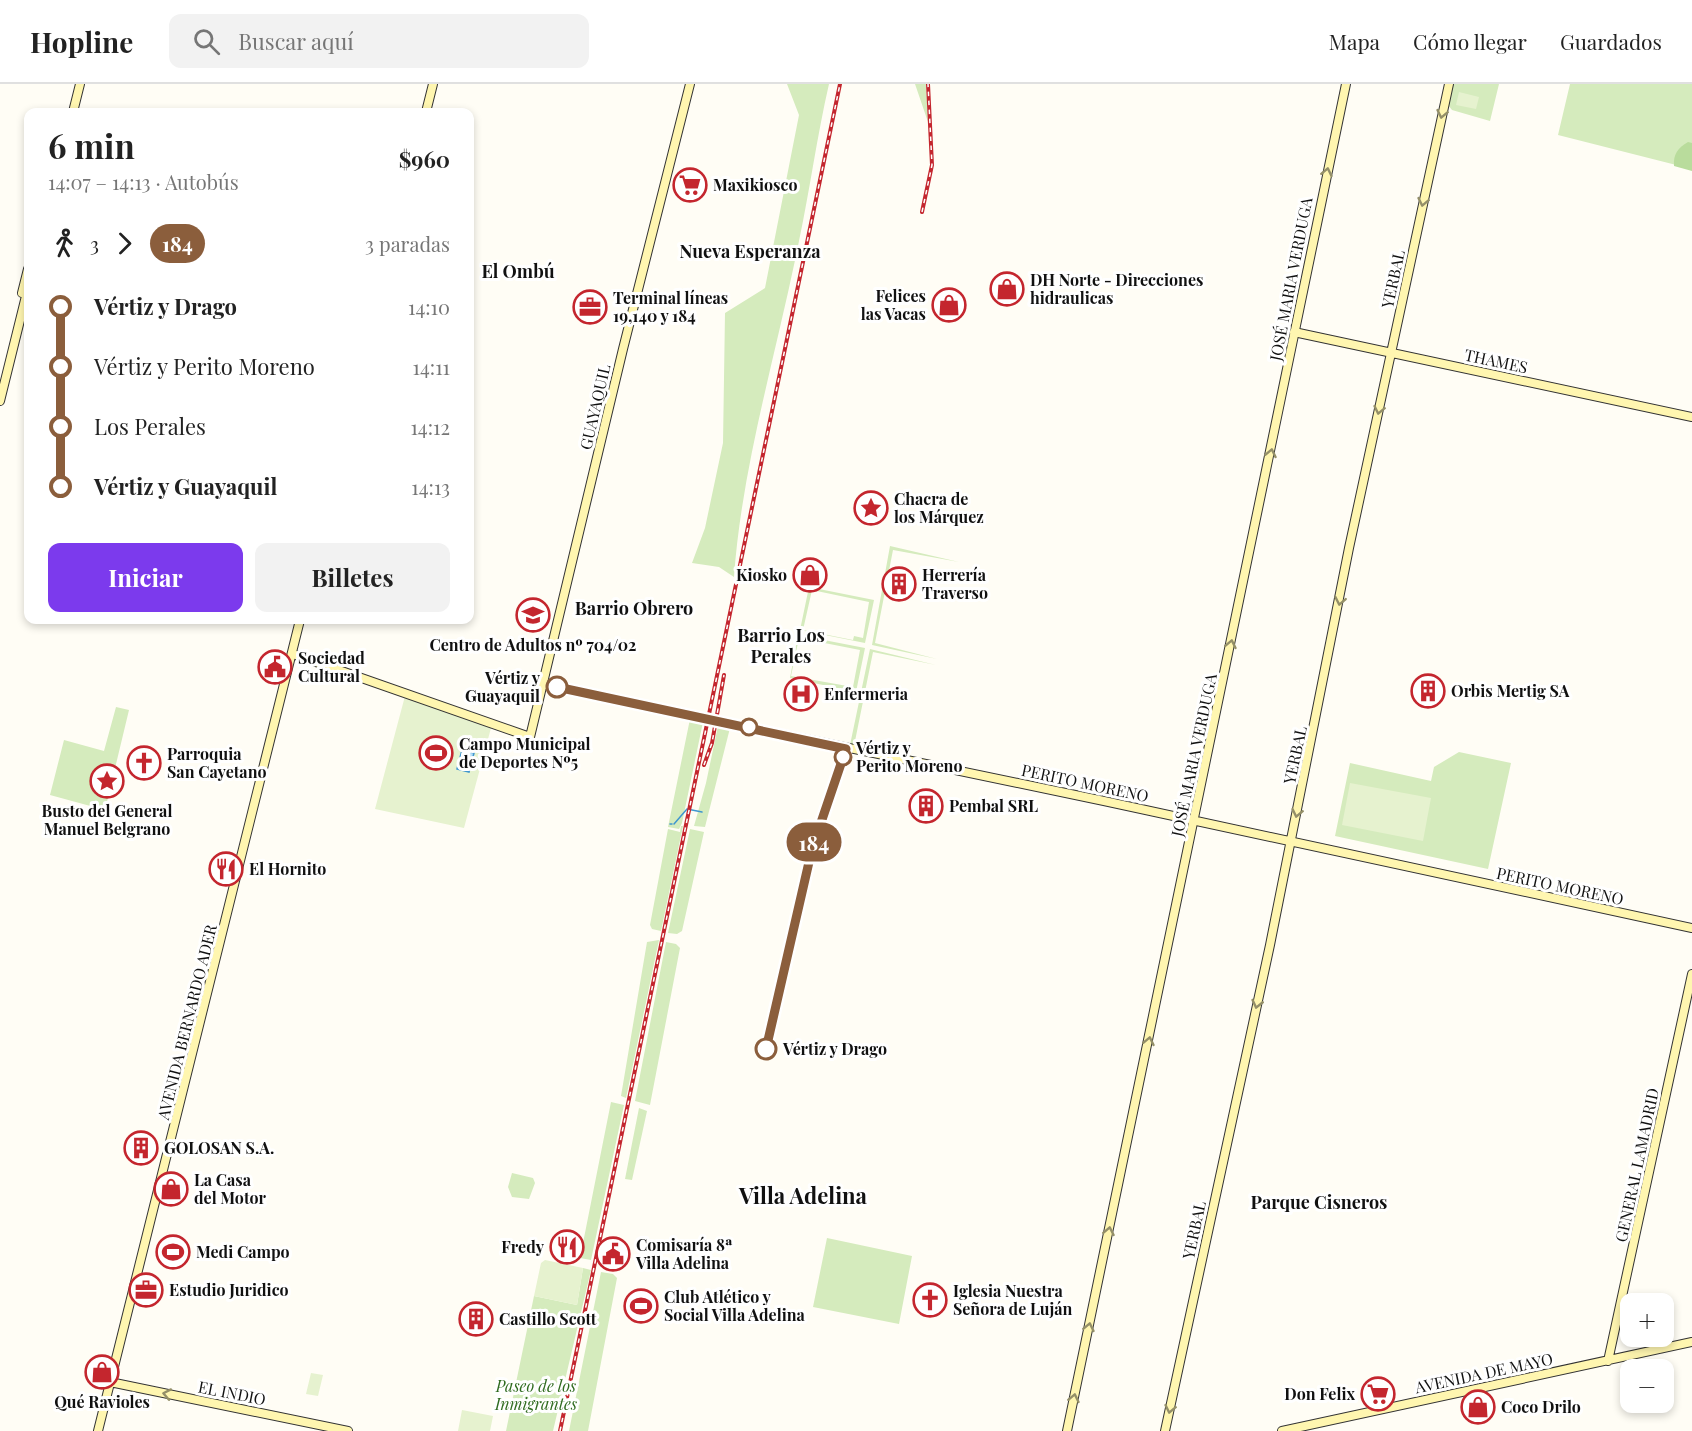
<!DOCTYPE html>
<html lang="es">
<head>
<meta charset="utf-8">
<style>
	:root { --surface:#fff; --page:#f2f2f2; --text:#222; --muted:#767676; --line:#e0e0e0; --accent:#7c3aed }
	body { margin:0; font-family:"Playfair Display",serif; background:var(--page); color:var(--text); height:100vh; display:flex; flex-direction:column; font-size:22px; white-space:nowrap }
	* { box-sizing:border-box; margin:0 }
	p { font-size:20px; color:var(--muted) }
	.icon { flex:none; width:33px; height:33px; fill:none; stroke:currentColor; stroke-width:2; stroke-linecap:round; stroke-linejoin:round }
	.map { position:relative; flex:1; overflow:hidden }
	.panel { position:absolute; left:24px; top:24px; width:450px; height:516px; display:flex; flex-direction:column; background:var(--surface); border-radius:12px; box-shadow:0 3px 9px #0003 }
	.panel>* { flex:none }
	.badge { padding:0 12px; border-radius:20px; font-size:21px; line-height:39px }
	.fabs { position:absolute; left:1620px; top:1209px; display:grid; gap:12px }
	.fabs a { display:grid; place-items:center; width:54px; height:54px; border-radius:12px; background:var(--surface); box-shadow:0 3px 9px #0003; font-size:30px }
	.map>.badge { position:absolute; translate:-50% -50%; box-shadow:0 0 0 3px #fff }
	.legs { display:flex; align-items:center; gap:9px; height:66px; padding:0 24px; font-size:20px }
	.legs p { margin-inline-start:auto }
	.head { display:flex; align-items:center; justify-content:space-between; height:102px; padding:0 24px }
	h1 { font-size:33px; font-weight:700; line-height:45px }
	.primary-button { display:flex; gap:12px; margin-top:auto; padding:12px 24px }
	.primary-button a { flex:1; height:69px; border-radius:12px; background:var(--accent); color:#fff; font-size:24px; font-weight:700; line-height:69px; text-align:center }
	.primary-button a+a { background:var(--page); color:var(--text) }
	ul { padding:0 24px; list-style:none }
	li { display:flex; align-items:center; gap:21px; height:60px; font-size:22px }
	li i { display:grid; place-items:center; width:9px; height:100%; margin:0 8px; background:currentColor }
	li i::after { content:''; width:15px; height:15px; margin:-8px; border:4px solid; border-radius:50%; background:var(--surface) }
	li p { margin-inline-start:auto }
	li:first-child i { background:linear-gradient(#0000 50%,currentColor 0) }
	li:last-child i { background:linear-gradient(currentColor 50%,#0000 0) }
	header { display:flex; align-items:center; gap:36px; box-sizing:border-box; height:84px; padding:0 30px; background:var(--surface); border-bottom:2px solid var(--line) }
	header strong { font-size:28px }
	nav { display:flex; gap:33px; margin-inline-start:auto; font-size:21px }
	.search { width:420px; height:54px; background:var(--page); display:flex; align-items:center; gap:15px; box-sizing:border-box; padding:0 21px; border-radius:12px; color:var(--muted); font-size:22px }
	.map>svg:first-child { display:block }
	.green { fill:#d5ebbd; fill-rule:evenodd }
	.forest { fill:#b9dc9c }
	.pitch { fill:#e6f2cf }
	.water { fill:#b9e0f7; stroke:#3f96cf; stroke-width:1.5 }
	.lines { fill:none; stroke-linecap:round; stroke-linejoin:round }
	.stream { stroke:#3f96cf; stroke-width:1.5 }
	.secondary-casing { stroke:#333; stroke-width:10 }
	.secondary { stroke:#fff6b0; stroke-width:8 }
	.rail-casing { stroke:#c4262e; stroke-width:4 }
	.rail { stroke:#fff; stroke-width:1.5; stroke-dasharray:4.5; stroke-linecap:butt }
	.oneway { stroke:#948f68 }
	.line-1-casing { stroke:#fff; stroke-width:14 }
	.line-1 { stroke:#8b5e3c; stroke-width:9 }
	.stop-1-dot { fill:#fff; stroke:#8b5e3c; stroke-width:3 }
	.labels { text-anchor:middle; stroke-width:6; stroke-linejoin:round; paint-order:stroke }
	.poi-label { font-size:16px; font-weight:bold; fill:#111; stroke:#fff; text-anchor:start }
	.street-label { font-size:16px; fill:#111; stroke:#fff }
	.stop-label { font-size:16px; font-weight:bold; fill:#111; stroke:#fff; text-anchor:start }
	.park-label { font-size:16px; font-style:italic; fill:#2f6b1f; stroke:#fff }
	.neighbourhood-label { font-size:18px; font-weight:bold; fill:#111; stroke:#fff }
	.district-label { font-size:22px; font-weight:bold; fill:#111; stroke:#fff }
</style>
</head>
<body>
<header>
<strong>Hopline</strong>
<div class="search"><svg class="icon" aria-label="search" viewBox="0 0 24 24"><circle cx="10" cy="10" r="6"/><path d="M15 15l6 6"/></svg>Buscar aquí</div>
<nav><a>Mapa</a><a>Cómo llegar</a><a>Guardados</a></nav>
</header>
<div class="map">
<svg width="1692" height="1347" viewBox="0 0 1692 1347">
	<rect width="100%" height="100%" fill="#fffdf5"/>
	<path class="green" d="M787 0H829C817 52 810 105 799 157 777 268 742 380 734 493L719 483 692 479 705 444 723 359 725 229 765 204 799 31Z
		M915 0H926L928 38Z
		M1453 0H1499L1490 37 1452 26 1448 21Z
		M1570 0H1692V85L1558 51Z
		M890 462 959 478 893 466 875 559 937 575 872 561Z
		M809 503 874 516 865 559 800 546ZM812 506 869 518 863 554 854 552 853 556 803 546Z
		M798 551 865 564 856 608 790 594ZM799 554 860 566 853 603 791 592Z
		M870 565 936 581 873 568 854 662 850 661Z
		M116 623 129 626 105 726 50 711 64 656 104 667Z
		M690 635 703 638 682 739 679 745 668 743Z
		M718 642 730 644 705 743 694 742 706 699Z
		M1459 668 1511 679 1488 785 1335 752 1350 679 1431 697 1434 683Z
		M681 742H683L661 847 652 845 650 841 668 745 680 748Z
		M690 745 704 748 682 847 677 850 668 849Z
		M659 856 626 1014 621 1012 647 858Z
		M666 858 676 860 680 864 650 1021 635 1017Z
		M611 1018 624 1021 591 1176 580 1174Z
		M639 1024 647 1027 632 1096 625 1095Z
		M512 1089 533 1094 535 1099 529 1115 512 1113 508 1103Z
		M827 1154 912 1172 899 1240 813 1223Z
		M583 1184 591 1186 553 1347H506L534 1212 577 1221Z
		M601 1188 613 1190 617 1194 588 1347H569Z"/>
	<path class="forest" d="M1688 58 1692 59V87L1674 82C1673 70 1678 64 1688 58Z"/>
	<path class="pitch" d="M1459 8 1479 13 1476 25 1456 21Z
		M405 612 491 644 464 744 375 725Z
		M1350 699 1431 714 1423 757 1342 741Z
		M545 1176 583 1184 577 1221 534 1212 541 1179Z
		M311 1289 323 1291 318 1312 306 1310Z
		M462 1326 493 1332 490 1347H458Z"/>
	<path class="water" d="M462 666 474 669 469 688 457 685Z"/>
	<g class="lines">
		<path class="stream" d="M670 740H672
			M674 740 687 725 702 728"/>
		<g class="secondary-casing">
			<path id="secondary" d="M73 28 80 0
				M426 28 433 0
				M22 209 28 185
				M1294 248 1692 333
				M0 317 28 204
				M293 570 530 653 623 265 690 0
				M542 600 1104 717 1692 844
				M1608 1277 1692 890
				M110 1298 348 1347
				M98 1347 300 536
				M1067 1347 1346 0
				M1165 1347 1270 861 1349 464 1449 0
				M1282 1347 1692 1258"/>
		</g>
		<use href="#secondary" class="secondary"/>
		<g class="rail-casing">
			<path id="rail" d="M922 128 932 81 928 0
				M704 681 712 659 724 591
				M560 1347 840 0"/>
		</g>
		<use href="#rail" class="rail"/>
	</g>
	<defs><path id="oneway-chevron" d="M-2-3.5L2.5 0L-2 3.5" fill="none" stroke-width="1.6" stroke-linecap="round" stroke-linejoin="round" transform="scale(1.5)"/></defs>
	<g class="oneway">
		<use href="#oneway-chevron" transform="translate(1442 30) rotate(102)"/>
		<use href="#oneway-chevron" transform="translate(1327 88) rotate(-78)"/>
		<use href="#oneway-chevron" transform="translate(1423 118) rotate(102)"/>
		<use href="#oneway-chevron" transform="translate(1379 326) rotate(102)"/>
		<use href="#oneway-chevron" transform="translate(1271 369) rotate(-78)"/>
		<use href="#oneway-chevron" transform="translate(1340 517) rotate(101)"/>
		<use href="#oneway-chevron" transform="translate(1231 560) rotate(-78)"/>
		<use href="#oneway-chevron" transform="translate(1297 729) rotate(102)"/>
		<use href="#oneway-chevron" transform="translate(1257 920) rotate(103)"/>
		<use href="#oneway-chevron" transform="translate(1149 957) rotate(-78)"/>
		<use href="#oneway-chevron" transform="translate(1109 1147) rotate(-79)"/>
		<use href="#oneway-chevron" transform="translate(1089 1243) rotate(-78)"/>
		<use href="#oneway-chevron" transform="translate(167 1310) rotate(-169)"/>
		<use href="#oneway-chevron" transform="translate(1074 1314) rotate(-78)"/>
		<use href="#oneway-chevron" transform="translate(1170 1325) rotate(102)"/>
	</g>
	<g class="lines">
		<g class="line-1-casing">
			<path id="line-1" d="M557 603 846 665 812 765 766 965"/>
		</g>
		<use href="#line-1" class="line-1"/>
	</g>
	<defs>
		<g id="supermarket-ring" transform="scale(1.725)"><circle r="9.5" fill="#fff" stroke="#c4262e" stroke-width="1.5"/><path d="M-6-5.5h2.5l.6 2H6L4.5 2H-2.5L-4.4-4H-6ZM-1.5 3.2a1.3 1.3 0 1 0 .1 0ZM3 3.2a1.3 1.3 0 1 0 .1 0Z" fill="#c4262e"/></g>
		<g id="shop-ring" transform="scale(1.725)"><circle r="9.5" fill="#fff" stroke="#c4262e" stroke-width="1.5"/><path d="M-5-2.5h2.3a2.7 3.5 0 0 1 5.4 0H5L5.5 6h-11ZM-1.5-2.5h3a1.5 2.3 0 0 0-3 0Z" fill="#c4262e"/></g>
		<g id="office-ring" transform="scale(1.725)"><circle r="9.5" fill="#fff" stroke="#c4262e" stroke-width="1.5"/><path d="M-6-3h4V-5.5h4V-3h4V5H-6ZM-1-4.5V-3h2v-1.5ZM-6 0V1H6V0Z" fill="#c4262e"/></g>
		<g id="sight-ring" transform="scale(1.725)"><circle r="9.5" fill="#fff" stroke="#c4262e" stroke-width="1.5"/><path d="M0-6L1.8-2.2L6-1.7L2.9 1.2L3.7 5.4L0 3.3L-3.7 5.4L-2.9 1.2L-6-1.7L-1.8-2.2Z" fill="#c4262e"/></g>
		<g id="building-ring" transform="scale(1.725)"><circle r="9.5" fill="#fff" stroke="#c4262e" stroke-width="1.5"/><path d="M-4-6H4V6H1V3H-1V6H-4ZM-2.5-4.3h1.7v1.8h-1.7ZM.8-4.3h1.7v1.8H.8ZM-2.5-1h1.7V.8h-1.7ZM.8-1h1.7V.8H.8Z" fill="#c4262e"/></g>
		<g id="school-ring" transform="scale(1.725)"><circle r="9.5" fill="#fff" stroke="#c4262e" stroke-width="1.5"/><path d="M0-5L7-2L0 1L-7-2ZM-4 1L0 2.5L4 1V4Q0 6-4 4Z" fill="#c4262e"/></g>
		<g id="civic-ring" transform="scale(1.725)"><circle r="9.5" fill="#fff" stroke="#c4262e" stroke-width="1.5"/><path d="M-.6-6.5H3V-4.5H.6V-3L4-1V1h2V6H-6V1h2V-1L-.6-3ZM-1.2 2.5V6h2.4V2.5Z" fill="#c4262e"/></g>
		<g id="hospital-ring" transform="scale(1.725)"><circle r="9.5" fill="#fff" stroke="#c4262e" stroke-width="1.5"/><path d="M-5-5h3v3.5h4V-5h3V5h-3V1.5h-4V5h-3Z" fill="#c4262e"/></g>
		<g id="stadium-ring" transform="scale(1.725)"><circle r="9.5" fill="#fff" stroke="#c4262e" stroke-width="1.5"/><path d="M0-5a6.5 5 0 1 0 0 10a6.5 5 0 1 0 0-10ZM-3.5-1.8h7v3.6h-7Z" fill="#c4262e"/></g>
		<g id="church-ring" transform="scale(1.725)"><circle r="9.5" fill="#fff" stroke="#c4262e" stroke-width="1.5"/><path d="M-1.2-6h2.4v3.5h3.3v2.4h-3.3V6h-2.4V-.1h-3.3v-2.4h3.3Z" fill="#c4262e"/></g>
		<g id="restaurant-ring" transform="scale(1.725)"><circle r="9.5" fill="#fff" stroke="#c4262e" stroke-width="1.5"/><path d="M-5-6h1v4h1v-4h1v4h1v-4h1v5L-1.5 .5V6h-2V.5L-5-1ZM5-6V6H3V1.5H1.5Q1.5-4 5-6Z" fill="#c4262e"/></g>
	</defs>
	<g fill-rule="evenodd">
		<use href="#supermarket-ring" x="690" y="101"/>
		<use href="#shop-ring" x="1007" y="205"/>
		<use href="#shop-ring" x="949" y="221"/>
		<use href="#office-ring" x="590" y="223"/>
		<use href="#sight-ring" x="871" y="424"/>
		<use href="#shop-ring" x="810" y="491"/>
		<use href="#building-ring" x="899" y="500"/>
		<use href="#school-ring" x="533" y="531"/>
		<use href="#civic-ring" x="275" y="583"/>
		<use href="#building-ring" x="1428" y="607"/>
		<use href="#hospital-ring" x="801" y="610"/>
		<use href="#stadium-ring" x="436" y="669"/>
		<use href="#church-ring" x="144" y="679"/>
		<use href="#sight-ring" x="107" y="697"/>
		<use href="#building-ring" x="926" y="722"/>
		<use href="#restaurant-ring" x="226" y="785"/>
		<use href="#building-ring" x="141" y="1064"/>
		<use href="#shop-ring" x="171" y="1105"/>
		<use href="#restaurant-ring" x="567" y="1163"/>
		<use href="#stadium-ring" x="173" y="1168"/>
		<use href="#civic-ring" x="613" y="1170"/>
		<use href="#office-ring" x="146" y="1206"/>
		<use href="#church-ring" x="930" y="1216"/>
		<use href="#stadium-ring" x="641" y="1222"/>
		<use href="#building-ring" x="476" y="1235"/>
		<use href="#shop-ring" x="102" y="1288"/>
		<use href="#supermarket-ring" x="1378" y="1310"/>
		<use href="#shop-ring" x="1478" y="1323"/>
	</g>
	<g class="stop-1-dot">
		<circle cx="557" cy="603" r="10"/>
		<circle cx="749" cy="643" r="8"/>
		<circle cx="843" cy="673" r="8"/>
		<circle cx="766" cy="965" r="10"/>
	</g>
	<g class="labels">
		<g class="poi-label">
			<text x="713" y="107">Maxikiosco</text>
			<text x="1030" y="202">DH Norte - Direcciones<tspan x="1030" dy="18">hidraulicas</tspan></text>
			<text x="926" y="218" text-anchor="end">Felices<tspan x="926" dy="18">las Vacas</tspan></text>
			<text x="613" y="220">Terminal líneas<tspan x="613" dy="18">19,140 y 184</tspan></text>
			<text x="894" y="421">Chacra de<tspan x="894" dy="18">los Márquez</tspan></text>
			<text x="787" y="497" text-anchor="end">Kiosko</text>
			<text x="922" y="497">Herrería<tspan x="922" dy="18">Traverso</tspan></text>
			<text x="533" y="567" text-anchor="middle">Centro de Adultos nº 704/02</text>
			<text x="298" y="580">Sociedad<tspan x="298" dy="18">Cultural</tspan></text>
			<text x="1451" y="613">Orbis Mertig SA</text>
			<text x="824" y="616">Enfermeria</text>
			<text x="459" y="666">Campo Municipal<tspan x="459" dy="18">de Deportes Nº5</tspan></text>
			<text x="167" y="676">Parroquia<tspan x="167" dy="18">San Cayetano</tspan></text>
			<text x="949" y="728">Pembal SRL</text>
			<text x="107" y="733" text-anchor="middle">Busto del General<tspan x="107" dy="18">Manuel Belgrano</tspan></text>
			<text x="249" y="791">El Hornito</text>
			<text x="164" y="1070">GOLOSAN S.A.</text>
			<text x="194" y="1102">La Casa<tspan x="194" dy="18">del Motor</tspan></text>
			<text x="636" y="1167">Comisaría 8ª<tspan x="636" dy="18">Villa Adelina</tspan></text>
			<text x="544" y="1169" text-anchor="end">Fredy</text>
			<text x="196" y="1174">Medi Campo</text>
			<text x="169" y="1212">Estudio Juridico</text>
			<text x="953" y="1213">Iglesia Nuestra<tspan x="953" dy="18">Señora de Luján</tspan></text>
			<text x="664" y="1219">Club Atlético y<tspan x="664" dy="18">Social Villa Adelina</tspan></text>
			<text x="499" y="1241">Castillo Scott</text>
			<text x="1355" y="1316" text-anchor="end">Don Felix</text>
			<text x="102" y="1324" text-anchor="middle">Qué Ravioles</text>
			<text x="1501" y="1329">Coco Drilo</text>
		</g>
		<g class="street-label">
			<text transform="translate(1291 195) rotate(-79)" y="6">JOSÉ MARIA VERDUGA</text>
			<text transform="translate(1393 195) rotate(-78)" y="6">YERBAL</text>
			<text transform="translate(1496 277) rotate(12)" y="6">THAMES</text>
			<text transform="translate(595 323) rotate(-77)" y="6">GUAYAQUIL</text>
			<text transform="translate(1194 671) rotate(-78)" y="6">JOSÉ MARIA VERDUGA</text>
			<text transform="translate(1295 671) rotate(-78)" y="6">YERBAL</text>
			<text transform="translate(1085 699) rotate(12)" y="6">PERITO MORENO</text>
			<text transform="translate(1560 802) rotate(12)" y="6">PERITO MORENO</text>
			<text transform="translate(187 938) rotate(-76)" y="6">AVENIDA BERNARDO ADER</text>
			<text transform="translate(1637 1081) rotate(-78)" y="6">GENERAL LAMADRID</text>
			<text transform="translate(1194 1146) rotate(-78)" y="6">YERBAL</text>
			<text transform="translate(1484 1289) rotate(-12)" y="6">AVENIDA DE MAYO</text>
			<text transform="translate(232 1309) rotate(11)" y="6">EL INDIO</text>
		</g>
		<g class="stop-label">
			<text x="540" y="600" text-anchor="end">Vértiz y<tspan x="540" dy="18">Guayaquil</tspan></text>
			<text x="856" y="670">Vértiz y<tspan x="856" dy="18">Perito Moreno</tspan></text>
			<text x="783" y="971">Vértiz y Drago</text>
		</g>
		<g class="park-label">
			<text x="536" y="1308">Paseo de los<tspan x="536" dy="18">Inmigrantes</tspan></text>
		</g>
		<g class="neighbourhood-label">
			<text x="750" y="174">Nueva Esperanza</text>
			<text x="518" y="194">El Ombú</text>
			<text x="634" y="531">Barrio Obrero</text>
			<text x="781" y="558">Barrio Los<tspan x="781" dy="21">Perales</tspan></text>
			<text x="1319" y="1125">Parque Cisneros</text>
		</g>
		<g class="district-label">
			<text x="803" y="1120">Villa Adelina</text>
		</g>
	</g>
</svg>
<div class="fabs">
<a>+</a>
<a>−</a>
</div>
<b class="badge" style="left:814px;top:758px;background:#8b5e3c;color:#fff">184</b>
<section class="panel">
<div class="head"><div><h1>6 min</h1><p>14:07 – 14:13 · Autobús</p></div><b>$960</b></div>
<div class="legs"><svg class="icon" aria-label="walk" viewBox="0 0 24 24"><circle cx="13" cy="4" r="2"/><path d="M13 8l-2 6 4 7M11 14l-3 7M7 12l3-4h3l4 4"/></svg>3<svg class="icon" aria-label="forward" viewBox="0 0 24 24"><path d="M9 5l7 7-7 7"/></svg><b class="badge" style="background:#8b5e3c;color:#fff">184</b><p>3 paradas</p></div>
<ul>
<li><i style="color:#8b5e3c"></i><b>Vértiz y Drago</b><p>14:10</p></li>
<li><i style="color:#8b5e3c"></i><span>Vértiz y Perito Moreno</span><p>14:11</p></li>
<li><i style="color:#8b5e3c"></i><span>Los Perales</span><p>14:12</p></li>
<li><i style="color:#8b5e3c"></i><b>Vértiz y Guayaquil</b><p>14:13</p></li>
</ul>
<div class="primary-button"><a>Iniciar</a><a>Billetes</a></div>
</section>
</div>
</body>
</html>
